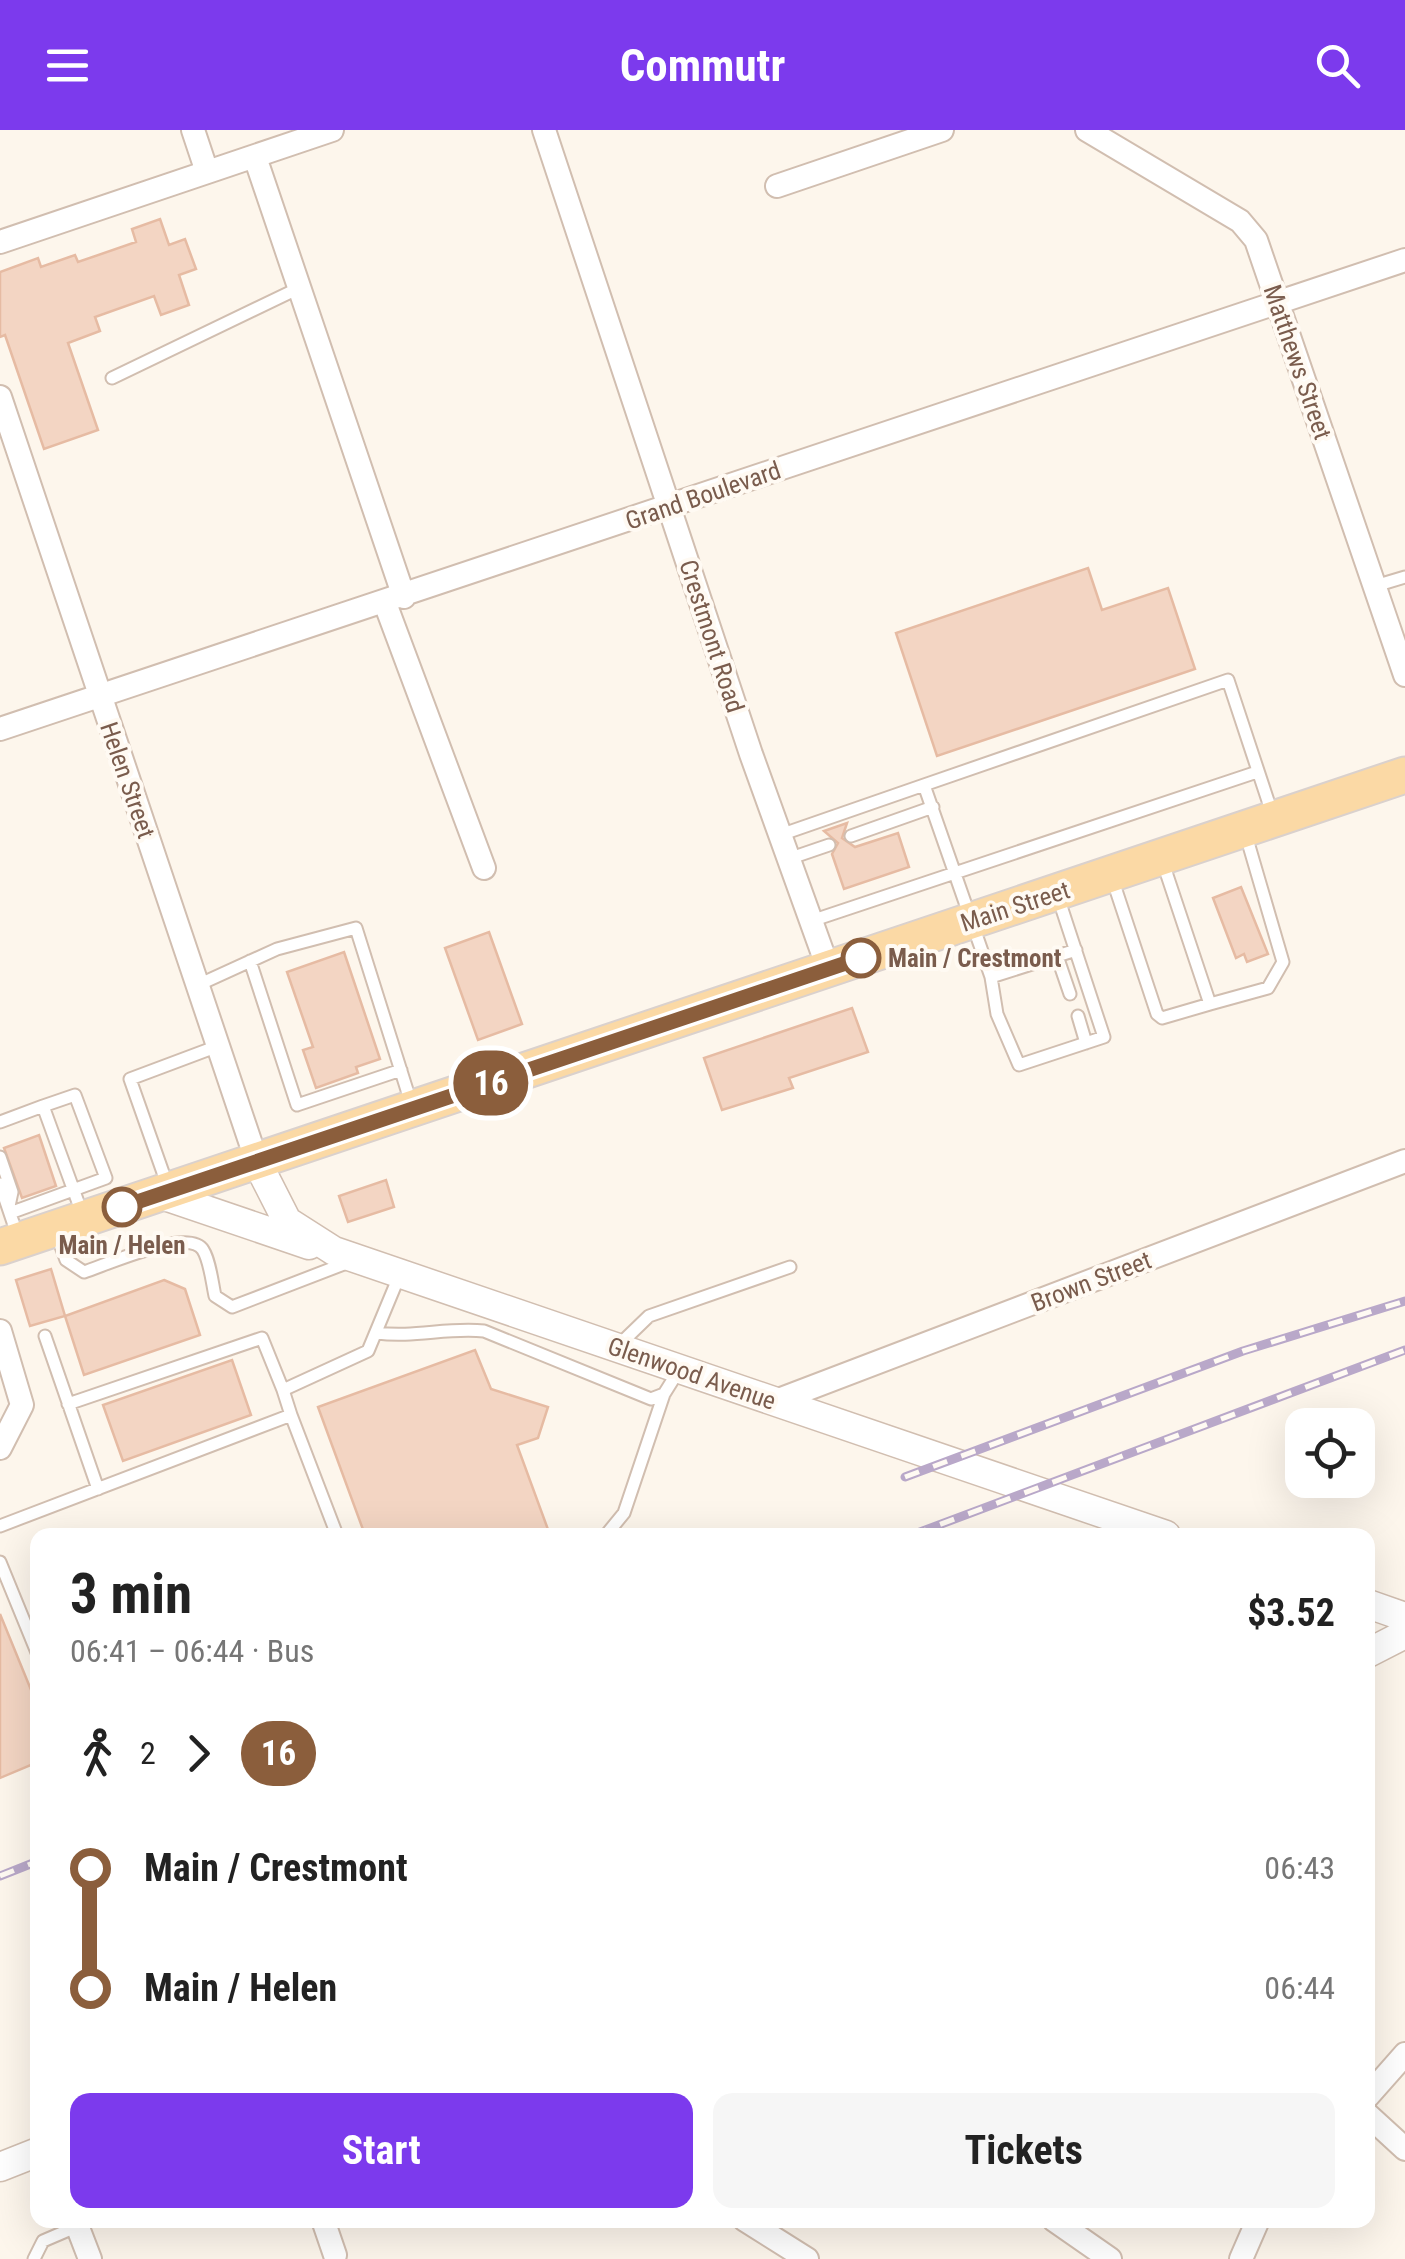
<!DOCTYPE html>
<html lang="en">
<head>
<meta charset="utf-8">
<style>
	:root { --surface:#fff; --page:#f6f6f6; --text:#222; --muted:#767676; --accent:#7c3aed }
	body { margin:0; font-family:"Roboto Condensed",sans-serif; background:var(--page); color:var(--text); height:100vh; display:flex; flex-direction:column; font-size:38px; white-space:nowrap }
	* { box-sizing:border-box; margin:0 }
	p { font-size:32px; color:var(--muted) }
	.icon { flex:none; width:55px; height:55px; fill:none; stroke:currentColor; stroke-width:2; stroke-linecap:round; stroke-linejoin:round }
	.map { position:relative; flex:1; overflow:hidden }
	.details { position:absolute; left:30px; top:1398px; width:1345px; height:700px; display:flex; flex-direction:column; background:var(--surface); border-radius:20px; box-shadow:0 10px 40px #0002 }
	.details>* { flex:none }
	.badge { padding:0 20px; border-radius:32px; font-size:35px; line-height:65px }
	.buttons { position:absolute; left:1285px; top:1278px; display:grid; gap:20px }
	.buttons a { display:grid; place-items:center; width:90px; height:90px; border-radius:20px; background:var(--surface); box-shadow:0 10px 40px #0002; font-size:50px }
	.map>.badge { position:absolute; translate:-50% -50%; box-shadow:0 0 0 5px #fff }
	.legs { display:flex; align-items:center; gap:15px; height:110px; padding:0 40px; font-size:32px }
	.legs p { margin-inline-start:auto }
	.headline { display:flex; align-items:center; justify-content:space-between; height:170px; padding:0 40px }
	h1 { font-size:55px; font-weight:700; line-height:75px }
	.action { display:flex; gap:20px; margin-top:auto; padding:20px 40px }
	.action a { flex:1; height:115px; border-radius:20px; background:var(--accent); color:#fff; font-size:40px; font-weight:700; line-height:115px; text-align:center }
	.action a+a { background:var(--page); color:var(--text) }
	ul { padding:0 40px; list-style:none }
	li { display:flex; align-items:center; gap:35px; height:120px; font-size:38px }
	li i { display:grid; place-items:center; width:15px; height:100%; margin:0 12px; background:currentColor }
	li i::after { content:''; width:25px; height:25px; margin:-12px; border:8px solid; border-radius:50%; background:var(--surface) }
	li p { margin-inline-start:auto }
	li:first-child i { background:linear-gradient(#0000 50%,currentColor 0) }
	li:last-child i { background:linear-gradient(currentColor 50%,#0000 0) }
	header { display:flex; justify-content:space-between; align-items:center; height:130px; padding:0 40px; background:var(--accent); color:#fff; font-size:45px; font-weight:700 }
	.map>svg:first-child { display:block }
	.building { fill:#f3d5c3; stroke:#e6bba3; stroke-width:2.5 }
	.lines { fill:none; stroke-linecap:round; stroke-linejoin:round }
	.service-casing { stroke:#d1beb0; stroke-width:15 }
	.minor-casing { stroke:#d1beb0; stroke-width:26 }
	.tertiary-casing { stroke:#d1beb0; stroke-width:31 }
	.primary-casing { stroke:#dad1cd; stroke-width:39 }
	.service { stroke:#fff; stroke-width:11 }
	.minor { stroke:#fff; stroke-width:22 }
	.tertiary { stroke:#fff; stroke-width:28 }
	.primary { stroke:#fbd9a5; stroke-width:35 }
	.rail-casing { stroke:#b9a8c9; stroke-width:9 }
	.rail { stroke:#fffaf3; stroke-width:5; stroke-dasharray:15; stroke-linecap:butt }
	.line-1-casing { stroke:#fff; stroke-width:22 }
	.line-1 { stroke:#8b5e3c; stroke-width:15 }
	.stop-1-dot { fill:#fff; stroke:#8b5e3c; stroke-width:5 }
	.labels { text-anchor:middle; stroke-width:8; stroke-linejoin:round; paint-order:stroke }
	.street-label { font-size:25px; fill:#7a5c4d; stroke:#fffaf3 }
	.stop-label { font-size:25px; font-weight:bold; fill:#7a5c4d; stroke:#fffaf3; text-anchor:start }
</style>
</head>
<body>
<header><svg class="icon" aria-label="menu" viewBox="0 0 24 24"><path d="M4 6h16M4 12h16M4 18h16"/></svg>Commutr<svg class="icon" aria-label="search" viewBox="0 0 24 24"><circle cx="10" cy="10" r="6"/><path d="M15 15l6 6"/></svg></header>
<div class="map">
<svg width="1405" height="2129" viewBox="0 0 1405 2129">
	<rect width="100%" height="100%" fill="#fdf6ec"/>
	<path class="building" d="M160 89 169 115 185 109 196 139 179 145 189 175 161 185 154 166 95 187 100 201 68 213 98 300 44 319 5 205 0 207V142L38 128 41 137 75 125 78 132 136 112 132 99Z
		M1088 438 1102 480 1168 458 1195 539 937 626 896 503Z
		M847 693 842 708 855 717 898 703 909 737 844 759 832 724 838 713 824 701Z
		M1241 757 1268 824 1247 832 1244 824 1236 828 1213 768Z
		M489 802 522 894 478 910 445 818Z
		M344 822 380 929 356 937 358 943 316 958 303 920 313 917 287 842Z
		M852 878 868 922 789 948 793 958 722 980 704 928Z
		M39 1005 56 1056 22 1068 4 1018Z
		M386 1050 394 1077 348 1092 339 1066Z
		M51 1139 65 1186 30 1196 16 1150Z
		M164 1150 185 1159 200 1205 84 1245 65 1186Z
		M475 1220 491 1259 548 1277 538 1308 517 1315 550 1405H365L318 1277Z
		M232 1230 251 1285 123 1331 103 1275Z
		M0 1484 38 1577V1595L32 1598 38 1632 0 1648Z"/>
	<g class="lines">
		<g class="service-casing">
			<path id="service" d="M112 248 299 158
				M1375 456 1405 447
				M924 655 1228 550 1272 683
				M780 705 924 655 991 847 997 884 1019 935 1104 907 1058 767
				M851 706 933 677
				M788 729 829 715
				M1112 748 1157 884 1162 888 1210 874 1162 730
				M811 791 1257 642
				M1057 826 1070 864
				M250 831 297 975 401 940
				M991 847 1076 820
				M198 855 277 819 356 798 412 976
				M1210 874 1268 858 1283 832 1245 702
				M1078 886 1086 913
				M0 992 43 976 83 1086
				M0 1027 12 1062 9 1076
				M0 1054 18 1107
				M167 1054 130 949 218 916
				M10 1083 106 1048 75 965 43 976
				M56 1103 66 1130 84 1142C106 1135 189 1097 203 1120 210 1131 212 1152 215 1166L232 1177 349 1132
				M377 1203C414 1208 448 1197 484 1201L651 1269 664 1264 679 1240
				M45 1206 98 1359
				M619 1215 649 1186 790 1137
				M68 1274 262 1208 283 1260
				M291 1285 337 1405
				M0 1396 291 1285 283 1260 368 1221 400 1144
				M606 1405 624 1383 664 1264
				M0 1432 38 1525
				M34 2129 43 2111 78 2096"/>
		</g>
		<g class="minor-casing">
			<path id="minor" d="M193 0 207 42
				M544 0 751 624 828 838
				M1087 0 1240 91 1256 110 1405 545
				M255 27 404 467
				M777 56 942 0
				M0 112 332 0
				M0 267 257 1032
				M385 473 484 738
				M0 599 1405 130
				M0 1201 22 1275 0 1318
				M776 1271 1405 1031
				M1368 1966 1405 1924
				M1368 1985 1405 2019
				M75 2090 90 2129
				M323 2090 335 2125
				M745 2090 807 2129
				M1054 2090 1110 2129
				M1241 2129 1258 2090"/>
		</g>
		<g class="tertiary-casing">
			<path id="tertiary" d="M257 1032 287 1091 334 1121 1166 1405
				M159 1064 309 1115
				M1368 1474 1405 1487
				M1368 1523 1405 1504
				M0 2037 38 2022"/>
		</g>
		<g class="primary-casing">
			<path id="primary" d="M0 1117 1405 645"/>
		</g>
		<use href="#service" class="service"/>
		<use href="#minor" class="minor"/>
		<use href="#tertiary" class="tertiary"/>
		<use href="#primary" class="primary"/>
		<g class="rail-casing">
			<path id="rail" d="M905 1347 1243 1221 1405 1171
				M912 1405 1405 1220
				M0 1746 38 1731"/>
		</g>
		<use href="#rail" class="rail"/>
	</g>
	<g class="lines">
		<g class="line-1-casing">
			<path id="line-1" d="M122 1077 861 828"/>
		</g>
		<use href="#line-1" class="line-1"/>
	</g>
	<g class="stop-1-dot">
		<circle cx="861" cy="828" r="18"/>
		<circle cx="122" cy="1077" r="18"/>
	</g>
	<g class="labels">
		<g class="street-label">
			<text transform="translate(1298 232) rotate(71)" y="9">Matthews Street</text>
			<text transform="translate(703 365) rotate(-19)" y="9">Grand Boulevard</text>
			<text transform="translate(712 506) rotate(72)" y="9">Crestmont Road</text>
			<text transform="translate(128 650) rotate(71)" y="9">Helen Street</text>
			<text transform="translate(1015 776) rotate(-18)" y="9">Main Street</text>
			<text transform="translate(1091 1151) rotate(-21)" y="9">Brown Street</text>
			<text transform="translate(692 1243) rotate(19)" y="9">Glenwood Avenue</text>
		</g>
		<g class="stop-label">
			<text x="888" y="837">Main / Crestmont</text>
			<text x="122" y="1124" text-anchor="middle">Main / Helen</text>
		</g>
	</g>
</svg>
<div class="buttons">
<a><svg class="icon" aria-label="locate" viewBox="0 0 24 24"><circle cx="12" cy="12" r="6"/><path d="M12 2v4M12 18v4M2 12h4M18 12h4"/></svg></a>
</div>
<b class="badge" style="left:491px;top:953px;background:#8b5e3c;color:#fff">16</b>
<section class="details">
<div class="headline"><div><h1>3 min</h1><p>06:41 – 06:44 · Bus</p></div><b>$3.52</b></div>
<div class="legs"><svg class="icon" aria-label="walk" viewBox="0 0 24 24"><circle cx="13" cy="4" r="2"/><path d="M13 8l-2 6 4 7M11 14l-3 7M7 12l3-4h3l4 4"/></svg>2<svg class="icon" aria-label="forward" viewBox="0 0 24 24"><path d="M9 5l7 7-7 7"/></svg><b class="badge" style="background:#8b5e3c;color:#fff">16</b></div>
<ul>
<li><i style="color:#8b5e3c"></i><b>Main / Crestmont</b><p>06:43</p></li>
<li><i style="color:#8b5e3c"></i><b>Main / Helen</b><p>06:44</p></li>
</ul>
<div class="action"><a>Start</a><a>Tickets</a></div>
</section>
</div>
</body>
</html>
